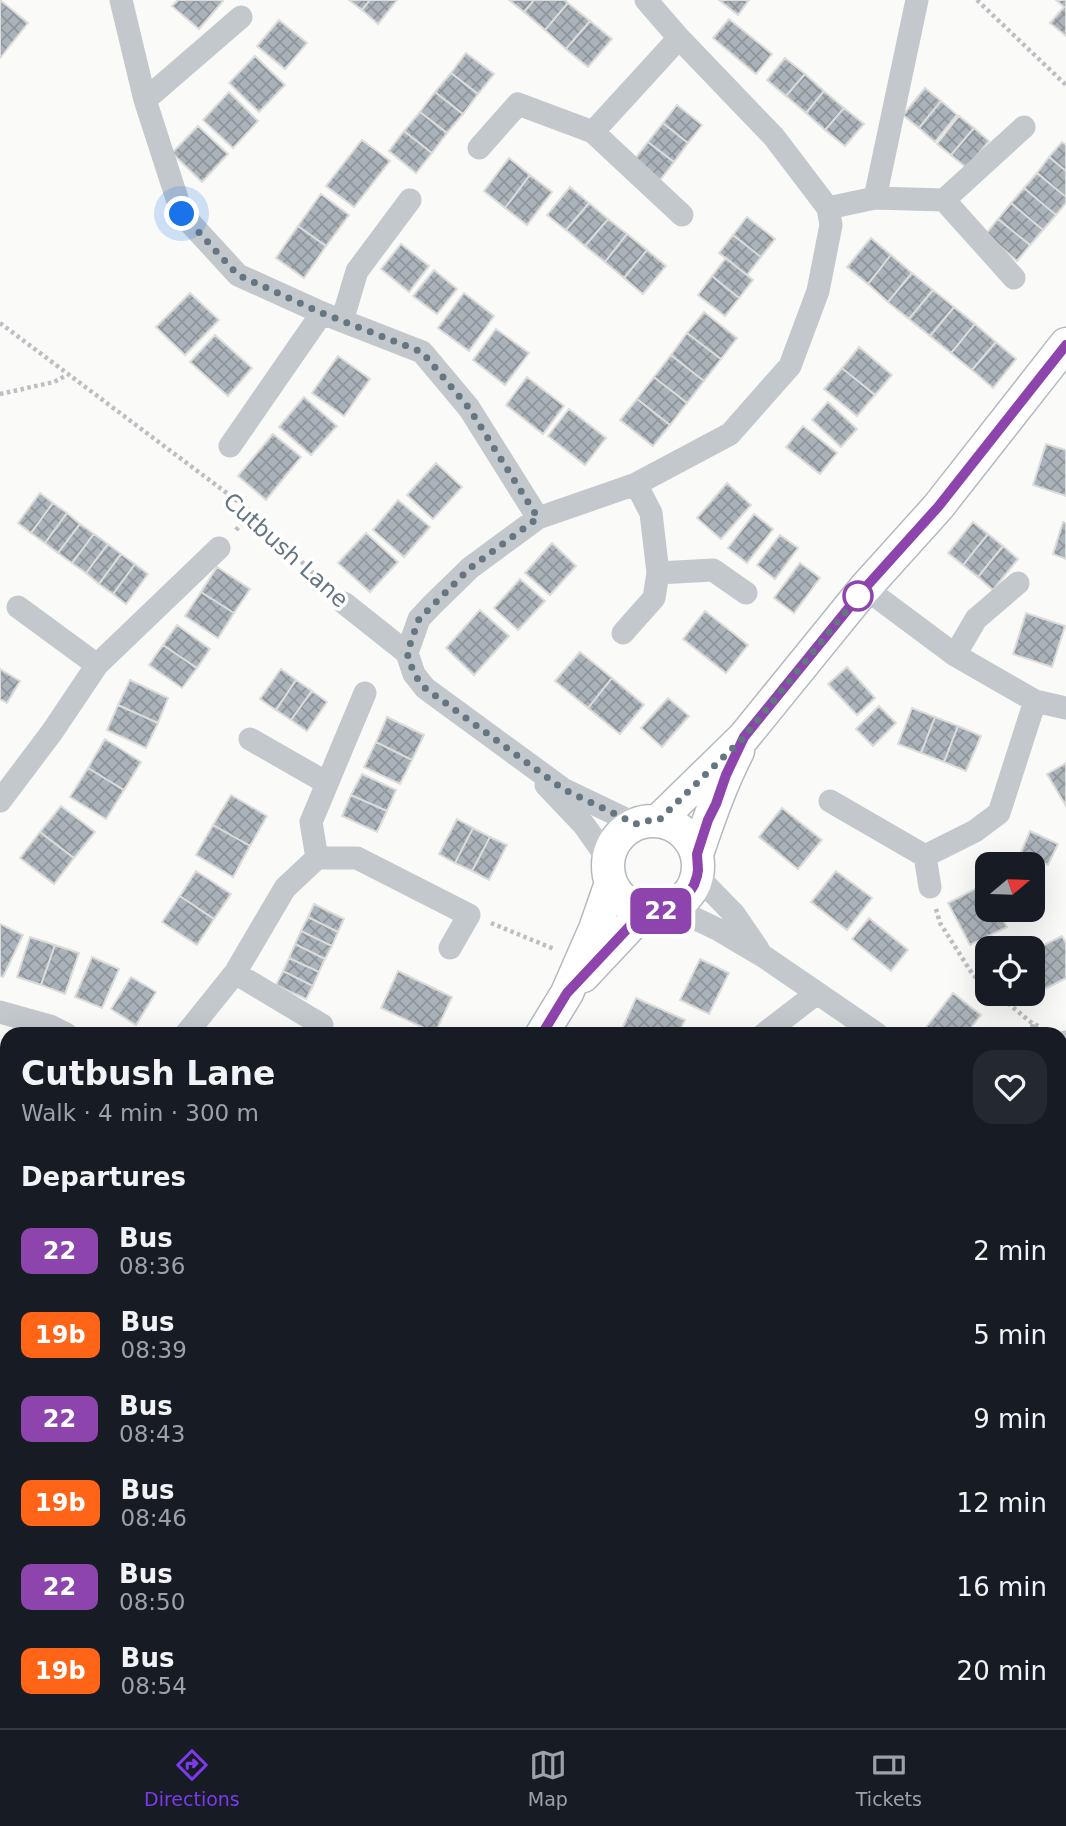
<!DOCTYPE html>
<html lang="en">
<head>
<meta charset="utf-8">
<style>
	:root { --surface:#171b24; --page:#242831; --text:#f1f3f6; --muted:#9ea1a6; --line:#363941; --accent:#7c3aed }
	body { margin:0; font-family:"DejaVu Sans",sans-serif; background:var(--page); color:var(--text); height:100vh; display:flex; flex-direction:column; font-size:26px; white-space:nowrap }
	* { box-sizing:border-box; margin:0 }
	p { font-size:23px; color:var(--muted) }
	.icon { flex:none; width:38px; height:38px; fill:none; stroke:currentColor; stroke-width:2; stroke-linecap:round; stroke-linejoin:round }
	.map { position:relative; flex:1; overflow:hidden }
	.sheet { position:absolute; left:0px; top:1027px; width:1068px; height:702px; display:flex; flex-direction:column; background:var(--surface); border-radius:21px 21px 0 0; box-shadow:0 7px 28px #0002 }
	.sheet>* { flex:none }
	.badge { padding:0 14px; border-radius:10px; font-size:24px; line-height:46px }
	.needle { width:46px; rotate:71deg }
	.fabs { position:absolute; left:975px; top:852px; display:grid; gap:14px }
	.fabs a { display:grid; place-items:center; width:70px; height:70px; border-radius:14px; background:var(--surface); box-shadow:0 7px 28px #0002; font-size:35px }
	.you { position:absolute; width:35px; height:35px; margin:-18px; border:5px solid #fff; border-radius:50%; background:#1a73e8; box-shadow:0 0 0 10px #1a73e833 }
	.map>.badge { position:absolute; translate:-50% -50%; box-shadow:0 0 0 4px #fff }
	h2 { padding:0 21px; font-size:26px; line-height:63px }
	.round { display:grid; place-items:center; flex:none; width:74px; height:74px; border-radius:21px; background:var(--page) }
	.headline { display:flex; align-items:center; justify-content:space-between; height:119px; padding:0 21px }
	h1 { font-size:33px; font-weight:700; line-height:52px }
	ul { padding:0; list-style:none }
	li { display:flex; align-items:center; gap:21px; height:84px; padding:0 21px }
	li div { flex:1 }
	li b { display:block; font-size:26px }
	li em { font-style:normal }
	li .badge { min-width:77px; font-weight:700; text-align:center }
	.tabs { display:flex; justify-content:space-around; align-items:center; height:98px; border-top:2px solid var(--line); background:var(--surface); font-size:19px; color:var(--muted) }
	.tabs a { display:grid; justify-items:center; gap:4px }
	.tabs .current { color:var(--accent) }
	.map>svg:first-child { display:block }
	.grass { fill:url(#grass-dots) }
	.building { fill:url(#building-cross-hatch); stroke:#dcdcda; stroke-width:2 }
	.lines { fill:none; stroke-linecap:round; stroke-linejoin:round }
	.secondary-casing { stroke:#b3babf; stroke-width:35 }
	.path { stroke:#bbbfc2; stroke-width:4.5; stroke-dasharray:3.5 3.5; stroke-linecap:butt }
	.street { stroke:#c3c8cc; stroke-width:23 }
	.secondary { stroke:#fff; stroke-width:32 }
	.line-casing { stroke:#fff; stroke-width:16 }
	.line { stroke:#8e44ad; stroke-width:10 }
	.walk { stroke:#657683; stroke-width:7; stroke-dasharray:0 12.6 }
	.stop-dot { fill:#fff; stroke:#8e44ad; stroke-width:3.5 }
	.labels { text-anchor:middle; stroke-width:7; stroke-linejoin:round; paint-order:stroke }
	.street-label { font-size:23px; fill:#657683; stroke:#fff }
</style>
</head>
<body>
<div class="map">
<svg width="1066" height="1728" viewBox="0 0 1066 1728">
	<defs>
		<pattern id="grass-dots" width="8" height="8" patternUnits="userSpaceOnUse" patternTransform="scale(1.75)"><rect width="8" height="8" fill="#dadfd7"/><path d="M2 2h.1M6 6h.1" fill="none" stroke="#b4b9b4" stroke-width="1.8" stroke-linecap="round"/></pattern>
		<pattern id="building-cross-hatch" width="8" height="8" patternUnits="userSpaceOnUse" patternTransform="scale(1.75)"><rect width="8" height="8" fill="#aab3b9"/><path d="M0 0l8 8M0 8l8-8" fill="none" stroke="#8e969c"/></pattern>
	</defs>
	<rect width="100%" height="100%" fill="#fafaf8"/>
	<path class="grass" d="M1066 1667V1728H1038L1041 1722H1060L1061 1679Z"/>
	<path class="building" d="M0 0 28 23 0 58Z
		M178 0H221L223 1 199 29 172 6Z
		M349 0H370L362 10Z
		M370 0H397L378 24 362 10Z
		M509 0H534L524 12Z
		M534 0H565L568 3 545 30 524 12Z
		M719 0H749L738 15Z
		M1056 0H1066V36L1050 23 1064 7Z
		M568 3 590 21 566 49 545 30Z
		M729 19 772 54 756 74 713 38Z
		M279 20 307 43 285 69 257 46Z
		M590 21 612 39 588 67 566 49Z
		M466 53 494 74 478 94 451 73Z
		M255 56 285 85 259 112 229 83Z
		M785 58 805 74 786 96 767 80Z
		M451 73 478 94 463 114 435 92Z
		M805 74 824 91 806 113 786 96Z
		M925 88 941 101 919 128 903 115Z
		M824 91 844 108 825 130 806 113Z
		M229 92 258 121 233 148 203 120Z
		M435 92 463 114 447 133 420 112Z
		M941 101 957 115 935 142 919 128Z
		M677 105 702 125 688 143 663 123Z
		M844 108 864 124 845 146 825 130Z
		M420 112 447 133 432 153 404 131Z
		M959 116 974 128 951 155 937 144Z
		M663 123 688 143 674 162 648 142Z
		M198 126 228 154 202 182 172 153Z
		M974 128 989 141 967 168 951 155Z
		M404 131 432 153 416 173 389 151Z
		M362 140 390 161 354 207 326 186Z
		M648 142 674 162 660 180 634 160Z
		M1062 142 1066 145V171L1049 157Z
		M1049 157 1066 171V197L1037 173Z
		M509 158 530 175 505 208 484 191Z
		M1037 173 1066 197V203L1056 215 1024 188Z
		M530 175 552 192 527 225 505 208Z
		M570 187 589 203 566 230 547 215Z
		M1024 188 1056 215 1043 230 1011 203Z
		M321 194 349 215 326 246 298 226Z
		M589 203 608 219 585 246 566 230Z
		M1011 203 1043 230 1030 245 998 219Z
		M747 217 775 239 761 257 733 235Z
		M608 219 627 234 605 262 585 246Z
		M998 219 1030 245 1017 261 986 234Z
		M298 226 326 246 304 278 276 258Z
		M627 234 647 250 624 278 605 262Z
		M733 235 761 257 747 275 719 253Z
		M871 238 891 255 868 284 847 267Z
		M401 244 429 266 409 292 381 269Z
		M647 250 666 266 643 294 624 278Z
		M891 255 912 273 888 302 868 284Z
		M726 258 753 280 739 298 712 276Z
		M434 270 457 289 437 314 413 296Z
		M912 273 933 290 909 319 888 302Z
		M712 276 739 298 725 316 698 295Z
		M933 290 954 307 930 336 909 319Z
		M190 293 219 320 185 355 156 327Z
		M464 293 494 316 469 351 438 328Z
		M954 307 975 324 951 353 930 336Z
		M704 312 737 338 721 359 687 333Z
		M975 324 996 342 972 370 951 353Z
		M496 329 529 353 505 385 473 360Z
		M687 333 721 359 704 381 671 355Z
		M215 335 252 368 228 396 190 362Z
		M996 342 1016 359 993 388 972 370Z
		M859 347 892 375 875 395 842 368Z
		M671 355 704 381 687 403 654 377Z
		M338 356 370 379 344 416 312 393Z
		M842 368 875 395 857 416 824 389Z
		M527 377 564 406 543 434 506 405Z
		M654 377 687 403 670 425 637 399Z
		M304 397 337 426 311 455 279 427Z
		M637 399 670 425 653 446 620 420Z
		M828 402 857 429 841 447 812 420Z
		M569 409 606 438 585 465 548 436Z
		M803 426 837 453 820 474 786 447Z
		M273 434 301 457 266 500 238 476Z
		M1046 444 1066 450V496L1033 485Z
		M436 463 462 487 433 519 407 495Z
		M727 483 751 505 721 539 697 518Z
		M40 493 53 503 31 533 18 523Z
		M398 500 430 527 404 557 373 530Z
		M53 503 67 513 45 543 31 533Z
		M67 513 80 524 58 553 45 543Z
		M754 514 773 529 747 563 728 548Z
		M973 522 988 534 963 565 948 553Z
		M1063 522 1066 523V559L1053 554Z
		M80 524 94 534 72 563 58 553Z
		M366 533 398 562 370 592 338 563Z
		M94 534 108 544 86 573 72 563Z
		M988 534 1003 546 978 577 963 565Z
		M780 535 798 548 775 579 757 565Z
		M552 543 576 566 550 595 525 573Z
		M108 544 121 554 99 584 86 573Z
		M1003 546 1018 559 993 590 978 577Z
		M121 554 135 564 113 594 99 584Z
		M800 563 820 578 794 613 774 598Z
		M135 564 148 574 126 604 113 594Z
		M217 567 250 589 234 613 201 592Z
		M520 579 545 601 518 630 494 608Z
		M201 592 234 613 218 638 185 616Z
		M480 610 509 636 474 675 446 648Z
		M705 611 748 645 726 673 683 639Z
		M1026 613 1065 626 1052 667 1013 654Z
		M177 625 210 649 197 668 163 645Z
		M163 645 197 668 182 688 149 665Z
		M580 652 612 678 588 708 555 681Z
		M847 667 875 698 857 715 828 684Z
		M0 669 20 681 7 703 0 699Z
		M281 669 296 680 276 710 260 699Z
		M612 678 644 705 620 734 588 708Z
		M130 680 168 698 158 723 118 705Z
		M296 680 312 691 291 720 276 710Z
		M312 691 327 702 307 731 291 720Z
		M668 698 689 716 662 747 641 728Z
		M118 705 158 723 146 748 107 730Z
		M879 706 896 723 873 746 856 729Z
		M912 708 935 717 921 753 898 744Z
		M387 717 424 735 412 760 376 742Z
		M935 717 958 726 944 762 921 753Z
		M958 726 981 736 966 771 944 762Z
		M105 739 141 762 124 790 88 768Z
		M376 742 412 760 400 784 364 767Z
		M1066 763V806L1047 774Z
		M88 768 124 790 106 819 70 797Z
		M362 774 396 790 387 811 351 795Z
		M231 795 267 816 250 846 213 825Z
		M351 795 387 811 377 832 342 816Z
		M61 806 95 832 74 858 40 832Z
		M782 808 822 840 798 869 759 837Z
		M457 819 473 828 455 863 439 854Z
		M213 825 250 846 233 877 196 855Z
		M473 828 490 837 472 871 455 863Z
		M1030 831 1058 844 1048 865 1021 852Z
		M40 832 74 858 54 884 20 858Z
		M490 837 507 845 489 880 472 871Z
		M1012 856 1031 864H1008Z
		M1032 865 1044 870 1032 896Z
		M196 871 231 894 214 919 180 896Z
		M836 871 872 898 847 930 811 902Z
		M985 884 987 888V910H998L1007 927 970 945 948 903Z
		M180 896 214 919 197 945 162 922Z
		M314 904 344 919 338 932 308 917Z
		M308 917 338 932 332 946 301 931Z
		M869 918 908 950 891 971 852 939Z
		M0 924 23 935 3 977 0 976Z
		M301 931 332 946 325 959 295 944Z
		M1062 936 1066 943V978L1032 996V951Z
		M30 937 55 945 41 985 17 977Z
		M295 944 325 959 319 972 289 958Z
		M55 945 79 953 65 994 41 985Z
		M92 957 119 969 102 1008 75 997Z
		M289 958 319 972 313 986 283 971Z
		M700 959 729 973 709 1014 680 1000Z
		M283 971 313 986 306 999 276 985Z
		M398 971 452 997 435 1033 381 1008Z
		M131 977 156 992 136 1025 111 1009Z
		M953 993 981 1015 966 1034H930L924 1030Z
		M636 998 685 1020 678 1034H629L621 1031Z
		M1066 1230V1258L1060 1250V1234Z
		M0 1272H4L1 1312H0Z
		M1066 1321V1363L1060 1366V1324Z
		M1066 1513V1565L1064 1567 1060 1564V1517Z
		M0 1518 7 1522V1557L0 1553Z
		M7 1625V1661L0 1657V1635Z
		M90 1722H130L127 1728H94L88 1725Z
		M139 1722H183L180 1728H136Z
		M338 1722H396L409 1728H335Z
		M690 1722H717L719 1728H682L681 1725Z
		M727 1722H758L761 1728H729Z"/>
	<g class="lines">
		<g class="secondary-casing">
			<path id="secondary" d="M659 820 744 737 865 588 938 507 1066 344
				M608 866a45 45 0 1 1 90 0a45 45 0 1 1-90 0Z
				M697 854C709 819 721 784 738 751
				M583 976 644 911
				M542 1034 567 993 595 929 611 883
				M305 1728 308 1722"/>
		</g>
		<path class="path" d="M977 0 1066 85
			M0 323 252 512 326 586
			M0 394 54 382 67 375
			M236 530 252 512
			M936 909 940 923 973 975 987 986
			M491 923 554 949
			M997 994 1033 1024 1041 1027
			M1030 1034 1033 1024
			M1060 1617 1066 1612
			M1003 1728 1006 1722"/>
		<path class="street" d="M121 0 145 100 182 214 238 275 322 313 422 352 469 408 538 518
			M679 38 593 132 682 215
			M145 100 241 17
			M479 148 518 104 593 132
			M875 198 917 0
			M944 200 1014 278
			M828 208 875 198 944 200 1024 127
			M342 321 357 271 410 200
			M230 446 322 313
			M658 573 713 570 746 593
			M865 588 955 655 1035 701 1066 708
			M344 603 407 653 414 674 425 688 563 789 636 824
			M18 607 97 665
			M623 633 654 598 658 573 651 513 636 484
			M407 653 419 619 431 606 470 568 538 518 636 484 730 434 790 366 818 291 831 225 828 208 774 137 679 38 646 0
			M955 655 976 619 1018 583
			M250 739 327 783
			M546 785 584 825 608 859
			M0 801 52 732 97 665 219 548
			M830 801 925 856 975 831 999 813 1035 701
			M925 856 930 887
			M317 858 311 822 365 693
			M697 876 734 914 758 949
			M671 907 719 930 763 956 877 1034
			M235 973 322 1025
			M0 1012 50 1026 66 1034
			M186 1034 235 973 285 888 317 858H357L469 915 450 948
			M764 1034 817 993
			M1060 1043 1066 1042
			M1060 1149 1066 1151
			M0 1342 7 1345
			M0 1429 7 1417
			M1060 1452 1066 1458
			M12 1722 19 1728
			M807 1728 809 1722"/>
		<use href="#secondary" class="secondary"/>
	</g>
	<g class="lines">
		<g class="line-casing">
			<path id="line" d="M542 1034 567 993 644 911H660L675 906 686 898 694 885 697 876 698 870 697 854 708 820 716 804 726 775 744 737 865 588 938 507 1066 345"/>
		</g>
		<use href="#line" class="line"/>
		<path class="walk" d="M182 214 238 275 322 313 422 352 469 408 538 518 470 568 419 619 407 653 414 674 425 688 563 789 636 824 643 821 659 820 744 737 865 588 858 596"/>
	</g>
	<circle class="stop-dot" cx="858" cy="596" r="14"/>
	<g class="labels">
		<g class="street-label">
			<text transform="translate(286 550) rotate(42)" y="8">Cutbush Lane</text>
		</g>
	</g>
</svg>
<div class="fabs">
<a><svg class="needle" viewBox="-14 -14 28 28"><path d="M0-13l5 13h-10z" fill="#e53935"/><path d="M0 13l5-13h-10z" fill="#9ea1a6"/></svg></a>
<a><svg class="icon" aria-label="locate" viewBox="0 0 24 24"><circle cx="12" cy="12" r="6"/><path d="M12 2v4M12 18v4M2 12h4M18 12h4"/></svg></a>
</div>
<div class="you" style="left:182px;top:214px"></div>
<b class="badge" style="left:661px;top:911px;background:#8e44ad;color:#fff">22</b>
<section class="sheet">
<div class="headline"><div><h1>Cutbush Lane</h1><p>Walk · 4 min · 300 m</p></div><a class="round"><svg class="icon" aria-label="heart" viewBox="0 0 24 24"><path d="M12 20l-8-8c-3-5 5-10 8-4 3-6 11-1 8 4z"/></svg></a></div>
<h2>Departures</h2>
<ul>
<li><span class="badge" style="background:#8e44ad;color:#fff">22</span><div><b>Bus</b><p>08:36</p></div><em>2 min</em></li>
<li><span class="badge" style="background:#ff6417;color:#fff">19b</span><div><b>Bus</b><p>08:39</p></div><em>5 min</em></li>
<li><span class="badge" style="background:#8e44ad;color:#fff">22</span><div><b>Bus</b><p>08:43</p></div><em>9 min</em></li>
<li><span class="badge" style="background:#ff6417;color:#fff">19b</span><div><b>Bus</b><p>08:46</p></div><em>12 min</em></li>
<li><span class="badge" style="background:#8e44ad;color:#fff">22</span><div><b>Bus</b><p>08:50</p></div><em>16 min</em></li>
<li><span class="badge" style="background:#ff6417;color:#fff">19b</span><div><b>Bus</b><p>08:54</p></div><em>20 min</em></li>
</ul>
</section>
</div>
<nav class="tabs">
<a class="current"><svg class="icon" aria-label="directions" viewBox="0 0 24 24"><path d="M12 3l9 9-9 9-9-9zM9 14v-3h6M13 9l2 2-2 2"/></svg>Directions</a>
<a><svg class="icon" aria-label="map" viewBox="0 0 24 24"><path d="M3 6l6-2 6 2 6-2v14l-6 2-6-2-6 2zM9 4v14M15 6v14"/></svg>Map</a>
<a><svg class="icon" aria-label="tickets" viewBox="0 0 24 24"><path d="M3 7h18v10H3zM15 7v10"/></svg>Tickets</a>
</nav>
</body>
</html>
